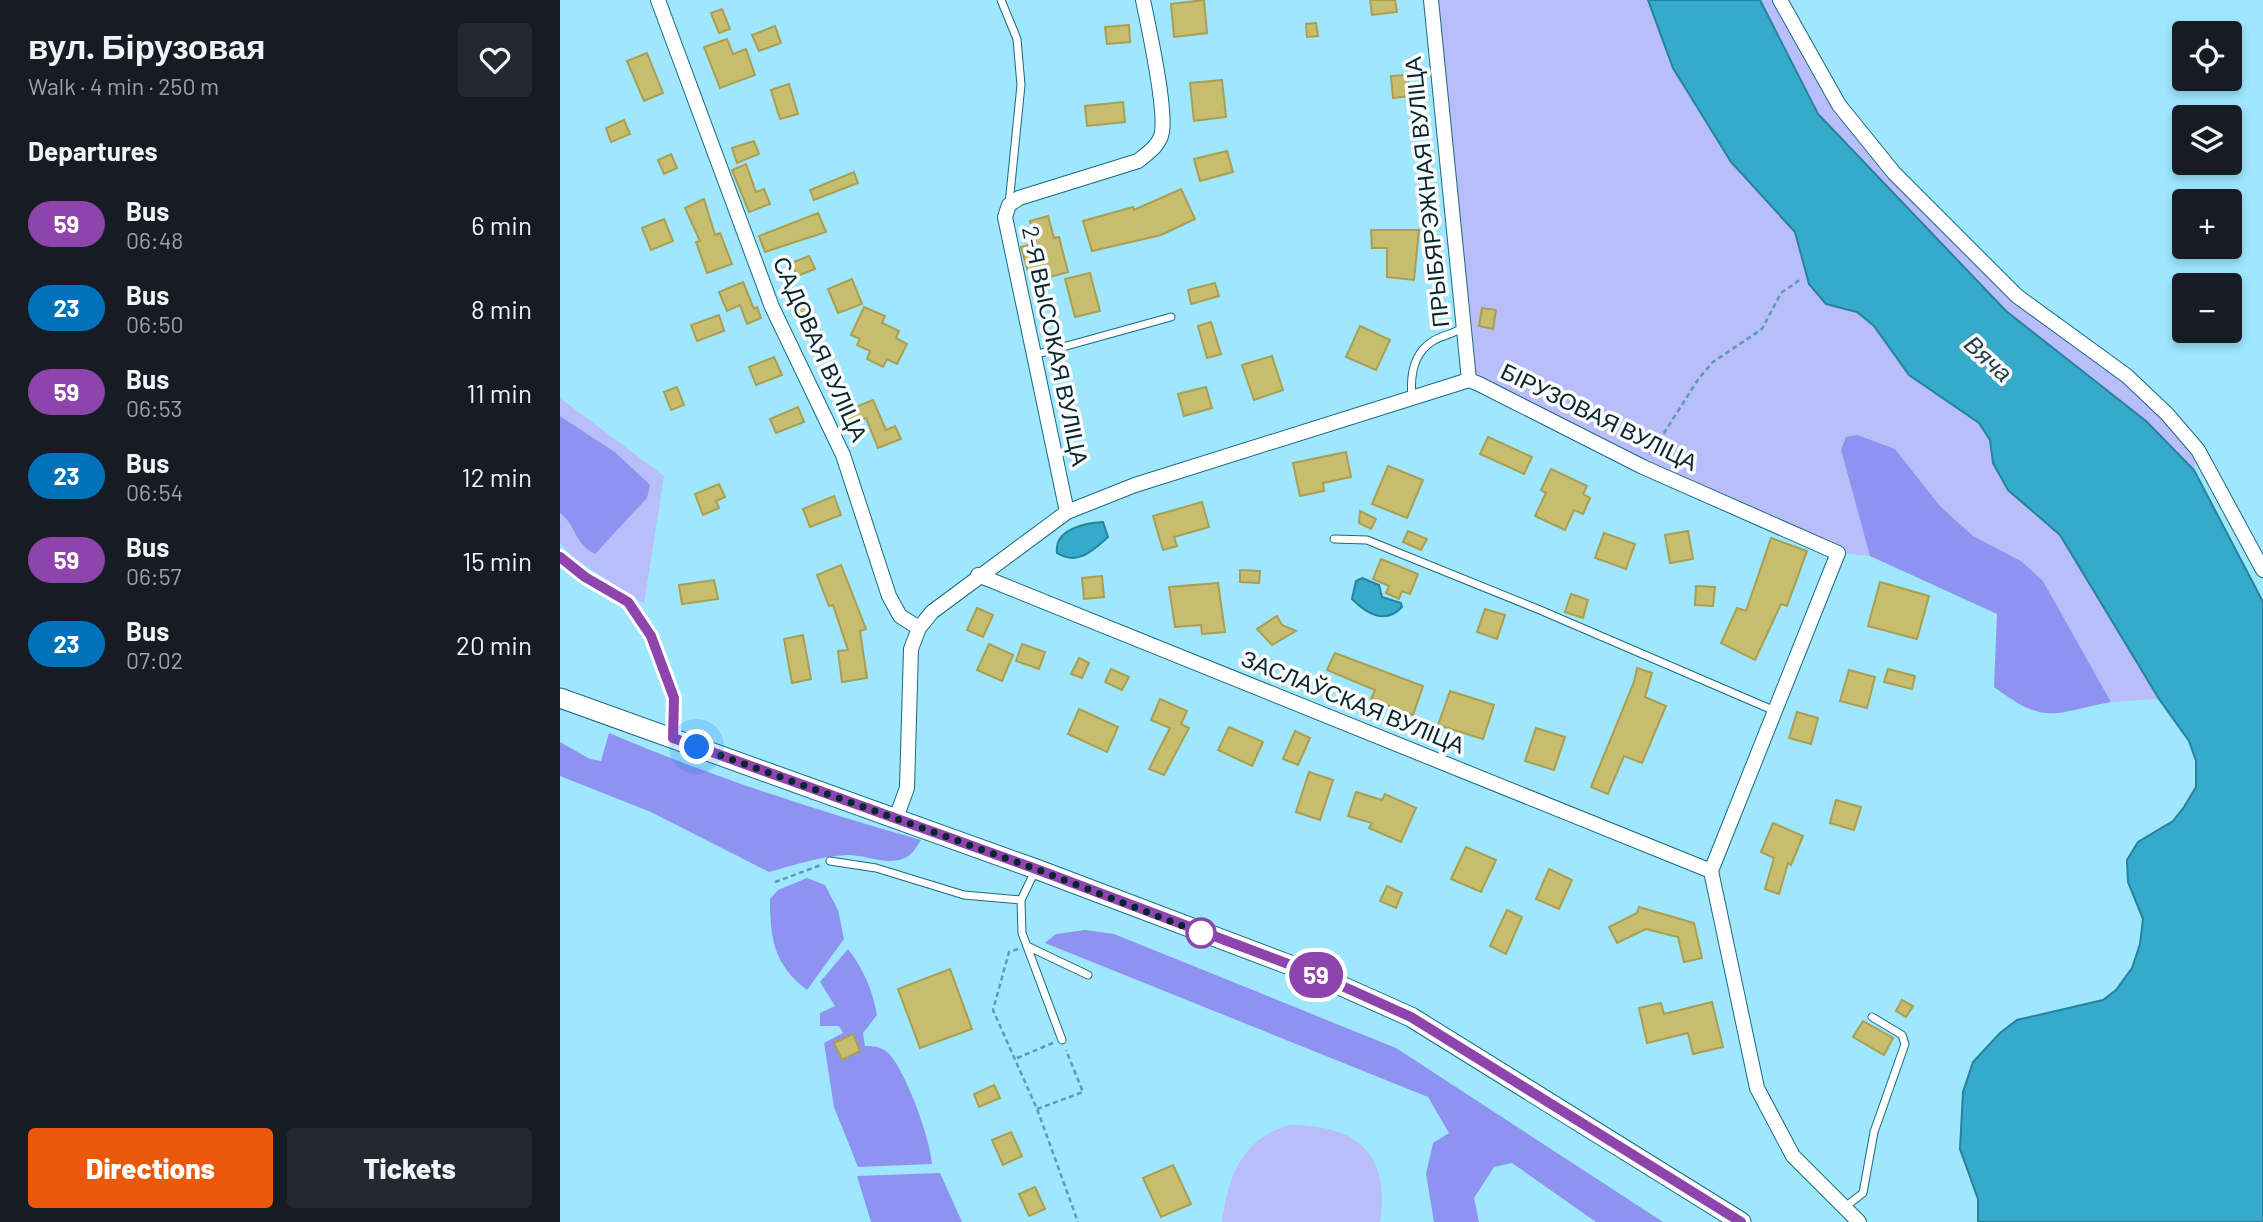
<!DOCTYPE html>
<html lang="en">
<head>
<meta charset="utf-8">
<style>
	:root { --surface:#171b24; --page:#242831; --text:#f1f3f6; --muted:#9ea1a6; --accent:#ea580c }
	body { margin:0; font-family:Barlow,sans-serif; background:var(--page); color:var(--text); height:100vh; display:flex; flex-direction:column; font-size:26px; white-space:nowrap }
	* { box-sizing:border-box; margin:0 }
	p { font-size:23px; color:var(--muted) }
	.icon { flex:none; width:38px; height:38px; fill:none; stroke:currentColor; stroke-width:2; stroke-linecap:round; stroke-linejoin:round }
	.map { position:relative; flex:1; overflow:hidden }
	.side { display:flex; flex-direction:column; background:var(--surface); width:560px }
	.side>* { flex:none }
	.badge { padding:0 14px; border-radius:23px; font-size:24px; line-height:46px }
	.tools { position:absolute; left:1612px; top:21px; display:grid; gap:14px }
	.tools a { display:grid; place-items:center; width:70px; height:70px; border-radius:7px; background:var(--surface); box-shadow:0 4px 10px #0003; font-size:35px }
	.you { position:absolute; width:35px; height:35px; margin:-18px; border:5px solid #fff; border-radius:50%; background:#1a73e8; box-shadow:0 0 0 10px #1a73e833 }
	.map>.badge { position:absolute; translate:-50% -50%; box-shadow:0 0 0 4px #fff }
	h2 { padding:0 28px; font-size:26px; line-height:63px }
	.round { display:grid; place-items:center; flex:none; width:74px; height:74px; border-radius:7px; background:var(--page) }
	.head { display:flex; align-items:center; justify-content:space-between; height:119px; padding:0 28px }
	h1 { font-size:33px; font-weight:800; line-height:52px }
	.primary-button { display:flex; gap:14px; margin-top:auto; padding:14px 28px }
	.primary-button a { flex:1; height:80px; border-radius:7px; background:var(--accent); color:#fff; font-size:28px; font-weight:800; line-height:80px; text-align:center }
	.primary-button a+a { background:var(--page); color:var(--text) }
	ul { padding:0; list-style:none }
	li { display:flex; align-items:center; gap:21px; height:84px; padding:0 28px }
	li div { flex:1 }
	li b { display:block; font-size:26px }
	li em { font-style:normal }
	li .badge { min-width:77px; font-weight:700; text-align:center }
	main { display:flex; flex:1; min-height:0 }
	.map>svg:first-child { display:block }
	.green { fill:#b8bef9 }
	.forest { fill:#8e92f1 }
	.water { fill:#35aaca; stroke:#27829c; stroke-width:2 }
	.building { fill:#c8bc6e; stroke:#aa9e51; stroke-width:2 }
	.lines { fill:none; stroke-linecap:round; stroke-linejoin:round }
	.lane-casing { stroke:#1b697f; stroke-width:9 }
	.street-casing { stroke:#1b697f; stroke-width:16 }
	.secondary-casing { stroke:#1b697f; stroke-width:21 }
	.path { stroke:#619aac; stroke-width:2.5; stroke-dasharray:5 3.5; stroke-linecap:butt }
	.lane { stroke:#fff; stroke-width:7 }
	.street { stroke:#fff; stroke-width:14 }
	.secondary { stroke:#fff; stroke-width:19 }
	.line-casing { stroke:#fff; stroke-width:16 }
	.line { stroke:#8e44ad; stroke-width:10 }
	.walk { stroke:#06262f; stroke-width:7; stroke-dasharray:0 12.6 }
	.stop-dot { fill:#fff; stroke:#8e44ad; stroke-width:3.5 }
	.labels { text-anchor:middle; stroke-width:7; stroke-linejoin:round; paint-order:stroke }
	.street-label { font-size:23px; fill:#06262f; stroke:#fbfbfb }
	.water-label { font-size:24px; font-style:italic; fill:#263f47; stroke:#fbfbfb }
</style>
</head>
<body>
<main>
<section class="side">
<div class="head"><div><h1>вул. Бірузовая</h1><p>Walk · 4 min · 250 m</p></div><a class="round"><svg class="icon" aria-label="heart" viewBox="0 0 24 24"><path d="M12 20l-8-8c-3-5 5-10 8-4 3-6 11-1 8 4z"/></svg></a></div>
<h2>Departures</h2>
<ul>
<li><span class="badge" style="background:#8e44ad;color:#fff">59</span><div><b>Bus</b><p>06:48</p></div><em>6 min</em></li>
<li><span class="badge" style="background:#0072bc;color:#fff">23</span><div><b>Bus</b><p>06:50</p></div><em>8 min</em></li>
<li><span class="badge" style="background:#8e44ad;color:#fff">59</span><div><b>Bus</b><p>06:53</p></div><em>11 min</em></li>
<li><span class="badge" style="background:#0072bc;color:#fff">23</span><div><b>Bus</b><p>06:54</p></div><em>12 min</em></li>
<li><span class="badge" style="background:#8e44ad;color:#fff">59</span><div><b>Bus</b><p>06:57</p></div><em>15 min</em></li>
<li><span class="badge" style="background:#0072bc;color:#fff">23</span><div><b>Bus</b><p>07:02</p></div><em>20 min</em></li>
</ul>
<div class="primary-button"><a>Directions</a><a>Tickets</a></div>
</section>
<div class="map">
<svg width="1703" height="1222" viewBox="0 0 1703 1222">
	<rect width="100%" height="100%" fill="#9ee7ff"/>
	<path class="green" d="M871 0H1088L1113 68 1171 162 1235 232 1249 284 1266 304 1297 312 1314 326 1349 375 1419 423 1430 440 1433 463 1448 490 1500 535 1599 699 1551 702 1483 581 1461 561 1413 536 1380 506 1335 449 1281 451 1310 556 1278 553 909 380Z
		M1200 0H1220L1279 105 1457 296 1573 383 1638 450 1634 470 1586 421 1446 311 1258 114Z
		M0 398 104 476 84 604 13 557 0 543V513C17 526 12 543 35 553L87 498 25 435 0 416Z
		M729 1125C795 1125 831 1152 820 1222H662C669 1176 680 1140 729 1125Z"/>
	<path class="forest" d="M0 416 56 453 90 485 87 498 35 554C13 543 17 526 0 513Z
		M1297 435 1335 449 1380 506 1413 536 1461 561 1483 581 1551 702C1493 713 1486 726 1434 687L1437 614 1310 556 1281 450 1286 437Z
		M49 733C150 776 254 810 361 840 355 849 352 856 342 859 325 865 306 855 288 855 261 856 235 865 209 872L91 812 0 776V742L30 759 41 761Z
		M247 878 265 885 278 910 284 939 247 990C214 965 210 939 210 899L218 890Z
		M525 930 554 934 836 1048 1103 1222H1036L952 1163 934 1167 914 1198 919 1222H874L866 1174 873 1143 889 1133 868 1097 485 943 496 934Z
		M288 949C303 968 313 991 317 1015L303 1033 305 1046C314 1046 324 1047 330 1055 347 1075 370 1138 372 1164L298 1167 274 1107 264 1043 283 1033 279 1026H260V1013L275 1006 260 982Z
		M380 1173 402 1222H311L297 1176Z"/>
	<path class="water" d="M1088 0H1200L1258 114 1446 311 1586 421 1634 470 1703 602V1222H1418V1199L1400 1149 1403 1092 1413 1062 1440 1033 1457 1020 1543 1000 1556 990 1572 968 1580 944 1583 919 1568 882 1567 860 1578 842 1613 821 1624 807 1636 787V761L1629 741 1599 699 1500 535 1448 490 1433 463 1430 440 1419 423 1349 375 1314 326 1297 312 1266 304 1249 284 1235 232 1171 162 1113 68Z
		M543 522 548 537C532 551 518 566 497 553 494 529 525 523 543 522Z
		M802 578 819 585 822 597 841 603 842 607C825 625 807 614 792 599L796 581Z"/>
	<path class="building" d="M644 0 647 33 614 37 611 4Z
		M810 0H835L837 12 812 15Z
		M162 9 170 29 159 33 151 13Z
		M756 23 758 36 747 37 746 24Z
		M569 25 570 42 547 44 545 27Z
		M215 26 221 43 199 51 192 35Z
		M167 39 173 54 186 49 195 75 160 88 144 47Z
		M87 53 103 93 84 101 67 61Z
		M848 75 850 96 833 98 831 76Z
		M662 80 666 117 634 121 630 83Z
		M229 84 238 114 220 119 211 90Z
		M563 102 565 122 527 126 525 106Z
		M64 120 70 134 51 142 46 128Z
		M194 141 199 154 177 163 172 148Z
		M667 151 673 172 640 181 634 159Z
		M111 154 117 168 104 174 98 160Z
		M186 164 196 192 204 189 210 204 189 212 172 170Z
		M294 172 298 183 254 200 250 190Z
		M621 189 635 219 601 235 532 251 523 221 573 207 574 210Z
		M144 199 155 235 160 233 172 264 147 273 136 242 140 241 125 208Z
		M258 213 266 232 205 252 199 236Z
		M488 216 494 238 499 237 508 272 471 282 461 247 476 243 470 221Z
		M104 219 113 241 91 250 82 228Z
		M811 230H859L854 280 827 277V248H812Z
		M249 256 255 269 237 276 231 263Z
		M530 273 540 311 515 317 505 279Z
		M292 279 302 304 278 313 268 289Z
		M183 282 194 309 197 307 201 318 187 324 180 305 167 311 159 292Z
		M655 283 659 296 631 304 628 290Z
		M249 302 259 326 243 332 234 308Z
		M304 307 325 316 322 323 339 331 336 338 347 344 337 364 327 359 323 367 307 359 310 351 297 345 300 339 291 335Z
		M922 308 936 310 933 329 919 326Z
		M159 315 164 331 137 341 131 325Z
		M651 322 661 354 647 358 638 326Z
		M800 326 830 340 816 370 786 357Z
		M712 356 723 390 694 400 682 365Z
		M214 357 222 375 196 385 189 367Z
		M117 387 124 405 111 410 104 392Z
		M646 387 652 408 624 416 618 394Z
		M313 400 326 430 335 426 341 439 318 448 306 418 286 427 280 413Z
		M238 407 244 422 216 433 210 419Z
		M928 437 972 457 964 474 920 454Z
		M786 452 791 477 763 483 764 491 740 496 733 463Z
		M828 466 863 480 847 518 812 504Z
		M991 469 1027 486 1023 494 1030 498 1023 514 1014 510 1005 530 975 516 986 493 981 490Z
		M159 484 165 497 156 501 159 508 143 515 135 494Z
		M274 496 281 515 250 527 243 509Z
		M642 502 649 527 614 537 617 546 603 550 593 516Z
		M800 511 816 519 811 529 799 523Z
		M848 531 867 539 861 550 843 542Z
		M1128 531 1133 559 1110 563 1105 535Z
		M1044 533 1075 544 1066 569 1035 558Z
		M1211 538 1247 551 1227 606 1221 604 1195 660 1161 643 1177 608 1186 611Z
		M821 559 858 574 850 594 842 591 839 599 826 593 829 586 813 579Z
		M281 565 306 629 300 631 307 678 282 682 278 651 288 650 273 605 269 606 257 575Z
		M680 570 700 571 699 583 680 582Z
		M542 576 544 597 524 599 522 578Z
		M154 580 158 599 122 604 119 585Z
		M1320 582 1369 596 1357 639 1308 626Z
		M658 583 665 632 642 634 641 625 615 627 609 587Z
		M1136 586 1155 587 1153 606 1135 605Z
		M1011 594 1028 600 1023 618 1005 612Z
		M417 608 433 615 423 637 407 630Z
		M925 609 945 615 937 639 917 632Z
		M717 616 722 625 736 631 712 645 697 629Z
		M243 635 251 679 232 683 224 639Z
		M429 644 453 655 442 681 417 670Z
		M462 644 485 652 479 669 456 661Z
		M775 653 863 686 853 715 811 699 815 690 767 670Z
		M519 658 529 663 522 678 511 674Z
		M1077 668 1092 673 1085 697 1106 706 1082 763 1064 756 1048 794 1031 787 1074 682Z
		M551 669 569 677 562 690 545 682Z
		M1328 669 1355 676 1352 689 1324 682Z
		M1289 670 1315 677 1307 708 1280 701Z
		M890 691 934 705 923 739 878 725Z
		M600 699 627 711 621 724 629 728 604 775 589 769 610 728 591 720Z
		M519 709 558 727 547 752 508 734Z
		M1237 712 1258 718 1251 744 1229 738Z
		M669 727 703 742 692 766 658 750Z
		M976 728 1005 737 994 770 965 761Z
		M735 731 750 738 738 765 723 759Z
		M749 772 773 780 760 820 736 812Z
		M796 792 822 800 825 794 856 808 841 842 809 828 812 823 788 816Z
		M1276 800 1301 807 1294 830 1270 823Z
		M1213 823 1243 836 1231 865 1228 863 1219 894 1205 889 1214 858 1201 852Z
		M906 847 936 860 921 892 891 879Z
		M989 869 1012 880 999 909 976 899Z
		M827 886 842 893 836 908 820 901Z
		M1079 907 1134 923 1142 958 1124 962 1118 937 1086 929 1057 943 1049 927 1077 913Z
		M947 910 962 917 946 954 930 946Z
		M390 969 412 1029 360 1048 338 989Z
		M1342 1000 1353 1006 1346 1017 1336 1011Z
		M1152 1002 1163 1047 1133 1054 1128 1033 1087 1043 1079 1008 1101 1003 1104 1014Z
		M1303 1021 1333 1038 1324 1055 1293 1037Z
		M293 1034 300 1051 282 1060 274 1043Z
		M434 1085 440 1098 419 1107 414 1094Z
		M451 1132 462 1156 443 1165 432 1140Z
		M613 1165 631 1204 601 1217 583 1178Z
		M475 1187 485 1209 469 1216 459 1194Z"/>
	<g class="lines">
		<g class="lane-casing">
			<path id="lane" d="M441 0 457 39 461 85 449 204
				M474 355 611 317
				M852 398C850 377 853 353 873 341 884 334 894 335 904 326
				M774 539 807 540 980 610 1215 711
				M0 557 25 577 68 602 91 636 114 698 113 737
				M270 861 316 868 404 895 461 900
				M476 869 461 900 462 933 502 1040
				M467 946 528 975
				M1285 1207 1303 1193 1314 1132 1345 1044 1342 1035 1312 1017"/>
		</g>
		<g class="street-casing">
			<path id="street" d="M98 0 212 307 283 455 329 596 340 616 359 628
				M871 0 909 380
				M1220 0 1279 105 1334 173 1457 296 1567 376 1607 414 1638 450 1703 570
				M507 512 445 217 449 205 459 198 578 161C588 153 600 145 602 132 606 106 589 29 583 0
				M418 575 1151 871
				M336 818 347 788 351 649 359 628 372 612 507 512 575 485 909 380 919 384 1083 467 1278 553 1151 871 1197 1088 1233 1156 1299 1222"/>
		</g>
		<g class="secondary-casing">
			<path id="secondary" d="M0 698 476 869 759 976 851 1017 1181 1222"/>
		</g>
		<path class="path" d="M1090 455 1139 378 1153 362 1202 329 1221 293 1241 279
			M215 882 261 865
			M458 949 449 952 433 1010 477 1109 518 1222
			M457 1058 493 1043
			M477 1109 523 1092 506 1050"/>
		<use href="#lane" class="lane"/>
		<use href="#street" class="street"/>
		<use href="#secondary" class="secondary"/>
	</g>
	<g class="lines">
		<g class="line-casing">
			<path id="line" d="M0 557 25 577 68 602 91 636 114 698 113 738 476 869 760 976 851 1017 1181 1222"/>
		</g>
		<use href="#line" class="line"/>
		<path class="walk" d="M137 747 476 869 641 933"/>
	</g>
	<circle class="stop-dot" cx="641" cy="933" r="14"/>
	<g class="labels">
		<g class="street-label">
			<text transform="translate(867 192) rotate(-96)" y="8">ПРЫБЯРЭЖНАЯ ВУЛІЦА</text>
			<text transform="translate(495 346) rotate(78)" y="8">2-Я ВЫСОКАЯ ВУЛІЦА</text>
			<text transform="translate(260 349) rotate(66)" y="8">САДОВАЯ ВУЛІЦА</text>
			<text transform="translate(1039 417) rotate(26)" y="8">БІРУЗОВАЯ ВУЛІЦА</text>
			<text transform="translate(793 702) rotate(22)" y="8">ЗАСЛАЎСКАЯ ВУЛІЦА</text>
		</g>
		<g class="water-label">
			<text transform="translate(1428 359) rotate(43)" y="8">Вяча</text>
		</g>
	</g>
</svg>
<div class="tools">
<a><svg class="icon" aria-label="locate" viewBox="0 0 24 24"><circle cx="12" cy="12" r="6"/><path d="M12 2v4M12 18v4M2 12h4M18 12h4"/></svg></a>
<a><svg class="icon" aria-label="layers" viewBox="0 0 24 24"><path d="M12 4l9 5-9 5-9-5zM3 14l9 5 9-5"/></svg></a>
<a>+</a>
<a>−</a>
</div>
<div class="you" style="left:137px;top:747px"></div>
<b class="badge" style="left:756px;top:975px;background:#8e44ad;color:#fff">59</b>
</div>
</main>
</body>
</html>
